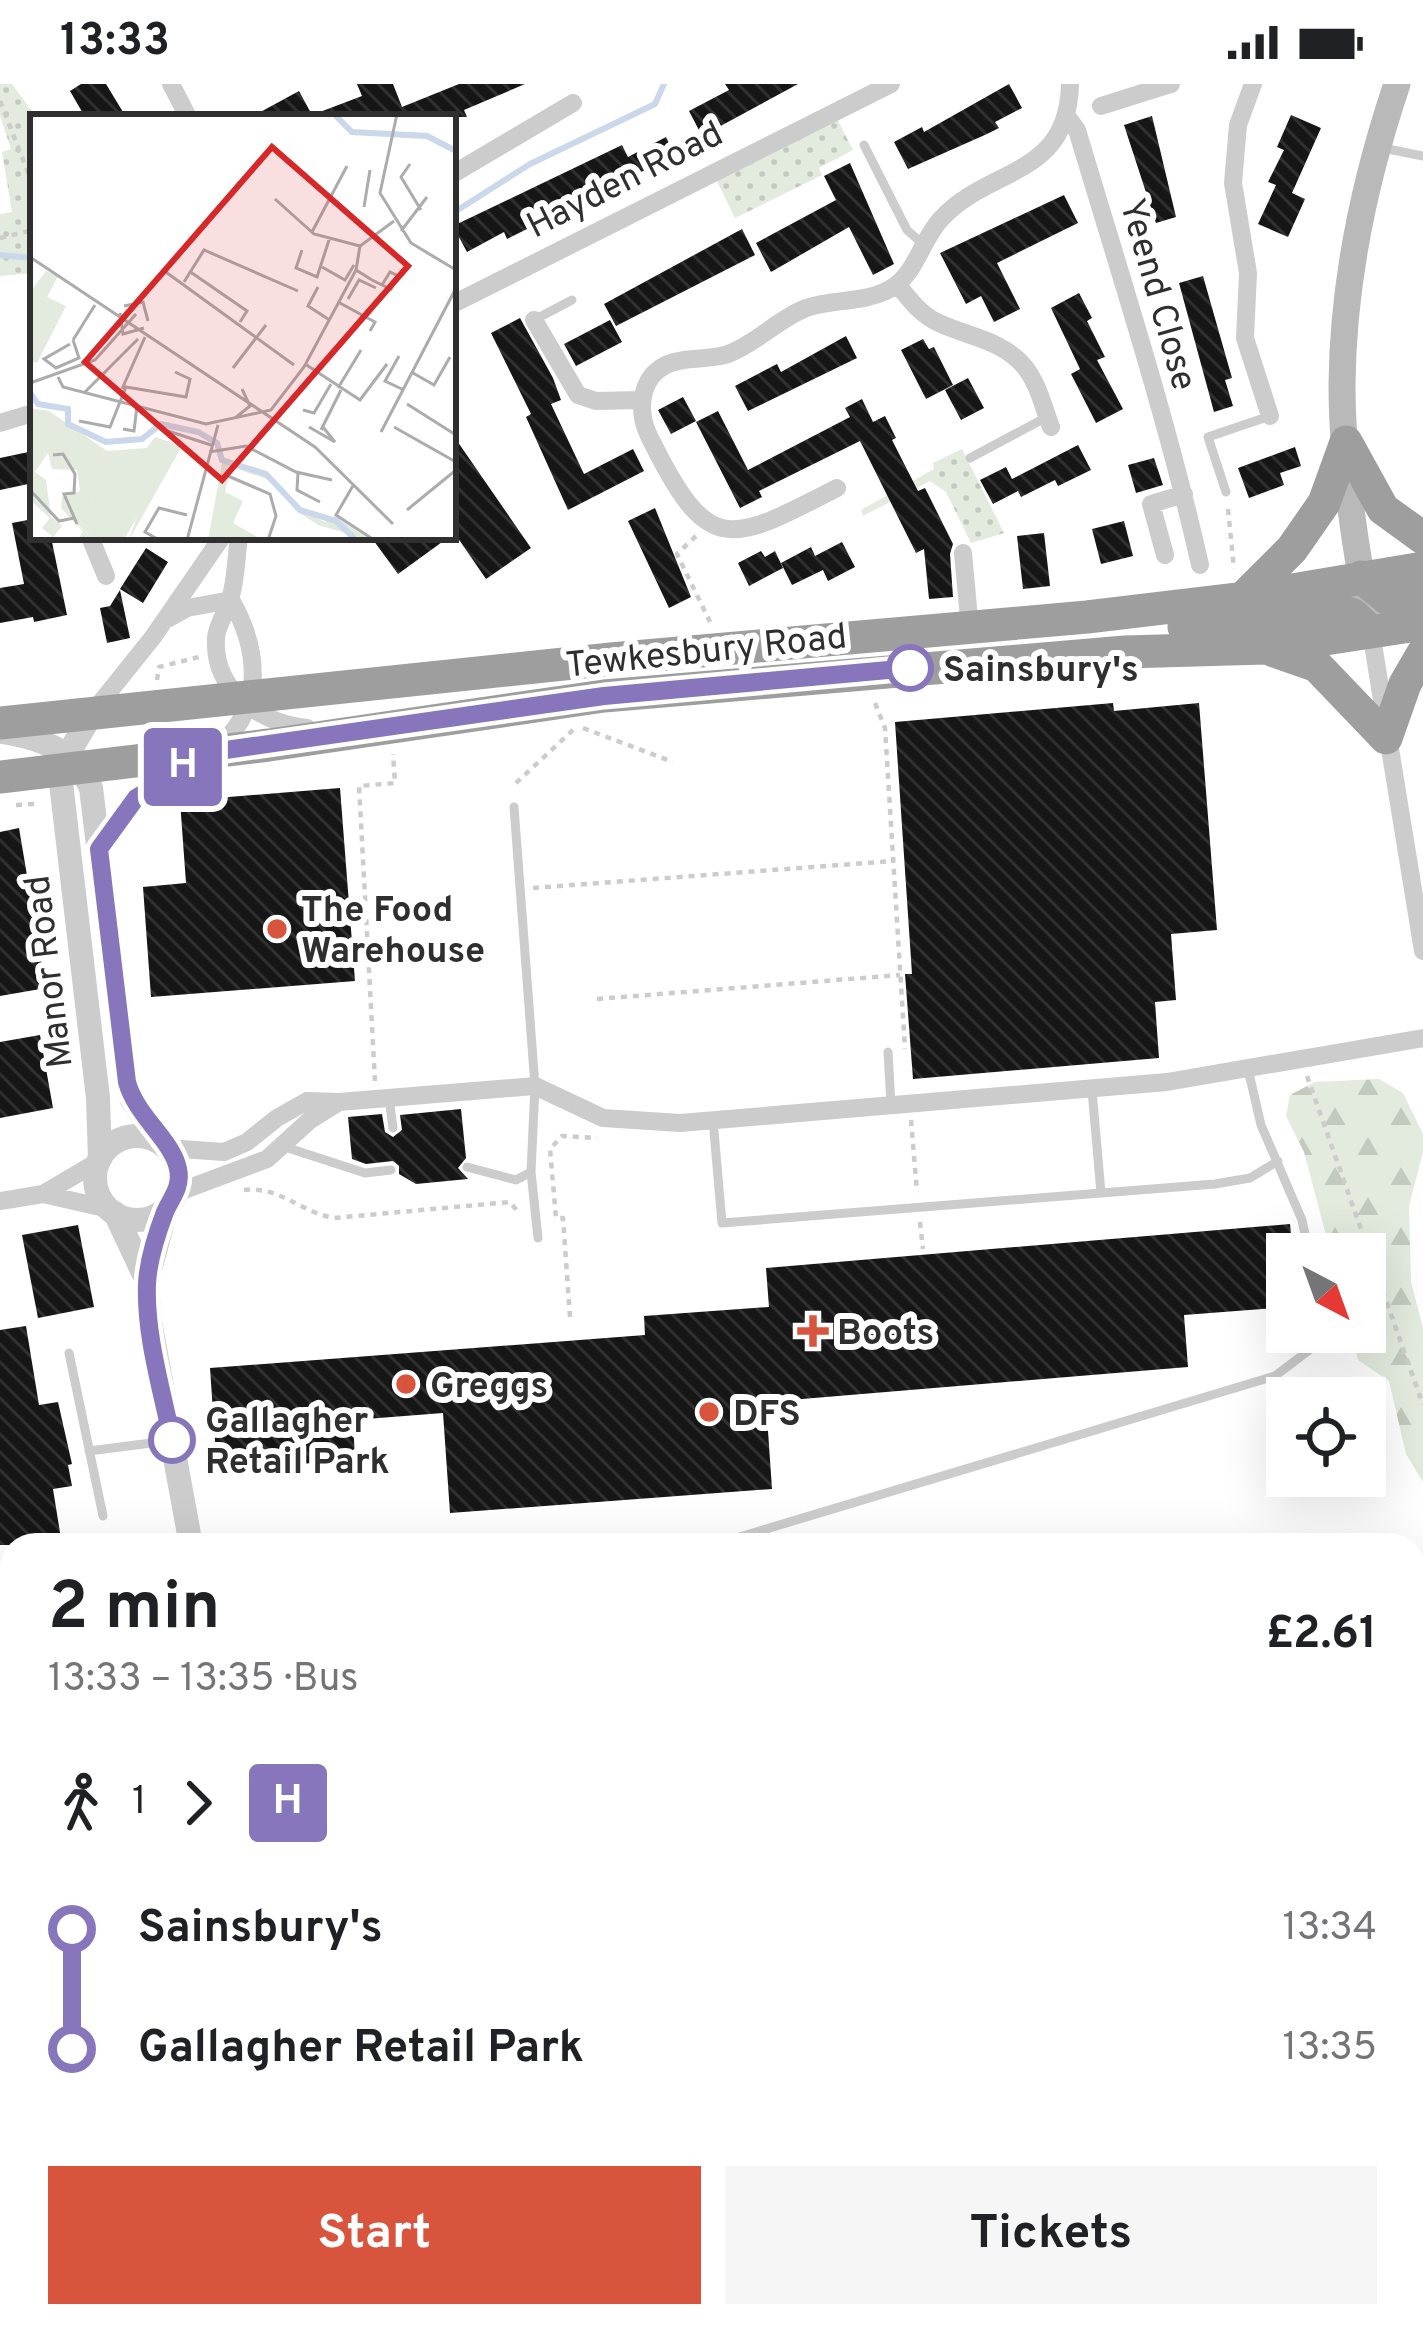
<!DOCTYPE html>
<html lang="en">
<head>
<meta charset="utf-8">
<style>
	:root { --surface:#fff; --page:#f6f6f6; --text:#202124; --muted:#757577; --accent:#d9543d }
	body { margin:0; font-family:Overpass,sans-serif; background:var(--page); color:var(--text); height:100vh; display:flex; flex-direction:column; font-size:45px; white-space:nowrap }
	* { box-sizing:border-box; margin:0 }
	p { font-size:39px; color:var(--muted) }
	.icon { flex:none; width:66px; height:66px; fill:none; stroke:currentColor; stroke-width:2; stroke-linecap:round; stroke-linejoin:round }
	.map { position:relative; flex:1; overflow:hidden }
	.details { position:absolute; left:0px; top:1449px; width:1425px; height:795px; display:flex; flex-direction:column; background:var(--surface); border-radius:36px 36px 0 0; box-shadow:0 12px 48px #0002 }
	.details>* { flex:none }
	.badge { padding:0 24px; border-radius:9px; font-size:42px; line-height:78px }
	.needle { width:78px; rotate:139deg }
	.buttons { position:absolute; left:1266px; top:1149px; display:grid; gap:24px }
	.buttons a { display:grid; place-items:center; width:120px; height:120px; border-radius:0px; background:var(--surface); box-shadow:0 12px 48px #0002; font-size:60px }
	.map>.badge { position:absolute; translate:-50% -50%; box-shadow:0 0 0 6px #fff }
	.legs { display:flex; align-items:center; gap:18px; height:132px; padding:0 48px; font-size:39px }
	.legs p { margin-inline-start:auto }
	.summary { display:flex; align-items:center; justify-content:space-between; height:204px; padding:0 48px }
	h1 { font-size:66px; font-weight:700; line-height:90px }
	.primary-button { display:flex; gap:24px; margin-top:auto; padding:24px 48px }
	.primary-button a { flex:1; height:138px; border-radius:0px; background:var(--accent); color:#fff; font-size:48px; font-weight:700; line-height:138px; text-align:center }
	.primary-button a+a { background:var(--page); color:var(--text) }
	ul { padding:0 48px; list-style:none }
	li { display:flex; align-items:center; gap:42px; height:120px; font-size:45px }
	li i { display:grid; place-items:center; width:18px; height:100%; margin:0 15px; background:currentColor }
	li i::after { content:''; width:30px; height:30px; margin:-15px; border:9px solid; border-radius:50%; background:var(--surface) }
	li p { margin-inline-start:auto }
	li:first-child i { background:linear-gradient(#0000 50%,currentColor 0) }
	li:last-child i { background:linear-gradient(currentColor 50%,#0000 0) }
	.status { display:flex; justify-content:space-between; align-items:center; height:84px; padding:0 60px; background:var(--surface); direction:ltr }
	.status svg { height:33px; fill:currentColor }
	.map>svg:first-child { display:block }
	.grass { fill:url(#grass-dots) }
	.forest { fill:url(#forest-firs) }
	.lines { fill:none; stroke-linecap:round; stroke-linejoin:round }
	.stream { stroke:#cbd7ea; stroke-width:6 }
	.building { fill:url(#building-back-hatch) }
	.path { stroke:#ccc; stroke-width:4.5; stroke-dasharray:6 6; stroke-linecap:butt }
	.service { stroke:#ccc; stroke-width:9 }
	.minor { stroke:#ccc; stroke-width:18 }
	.tertiary { stroke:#ccc; stroke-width:24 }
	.secondary { stroke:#b9b9b9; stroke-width:27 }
	.trunk { stroke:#9e9e9e; stroke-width:33 }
	.line-1-casing { stroke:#fff; stroke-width:27 }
	.line-1 { stroke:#8876bd; stroke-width:18 }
	.stop-1-dot { fill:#fff; stroke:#8876bd; stroke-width:6 }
	.poi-dot { fill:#d9543d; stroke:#fff; stroke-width:4.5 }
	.labels { text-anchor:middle; stroke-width:12; stroke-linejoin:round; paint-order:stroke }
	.street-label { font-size:36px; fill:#2f2f2f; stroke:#fff }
	.stop-label { font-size:36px; font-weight:bold; fill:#2f2f2f; stroke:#fff; text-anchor:start }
	.poi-label { font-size:36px; font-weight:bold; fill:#2f2f2f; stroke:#fff; text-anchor:start }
	.inset-river { fill:none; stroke:#cbd7ea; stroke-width:6 }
	.inset-road { fill:none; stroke:#acacac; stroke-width:3 }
	.view { fill:#d62828; fill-opacity:0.15; stroke:#d62828; stroke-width:6 }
	.inset-edge { fill:none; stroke:#2f2f2f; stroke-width:6 }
</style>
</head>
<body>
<div class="status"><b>13:33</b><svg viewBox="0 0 49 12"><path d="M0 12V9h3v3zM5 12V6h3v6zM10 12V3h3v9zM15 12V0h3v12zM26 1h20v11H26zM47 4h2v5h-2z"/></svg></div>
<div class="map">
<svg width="1423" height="2242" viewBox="0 0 1423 2242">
	<defs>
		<pattern id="grass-dots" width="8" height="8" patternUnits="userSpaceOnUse" patternTransform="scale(3)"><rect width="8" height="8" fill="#e2ebde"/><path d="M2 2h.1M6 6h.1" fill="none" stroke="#c2cabf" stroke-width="1.8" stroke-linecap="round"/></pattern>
		<pattern id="forest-firs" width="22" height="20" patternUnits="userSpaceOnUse" patternTransform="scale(3)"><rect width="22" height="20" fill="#e2ebde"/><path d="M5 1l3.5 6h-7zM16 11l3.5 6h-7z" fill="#c2cabf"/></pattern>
		<pattern id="building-back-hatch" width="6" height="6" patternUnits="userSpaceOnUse" patternTransform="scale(3)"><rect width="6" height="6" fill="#161616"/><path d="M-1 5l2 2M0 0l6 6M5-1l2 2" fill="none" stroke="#303030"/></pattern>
	</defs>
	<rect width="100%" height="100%" fill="#fff"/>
	<path class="grass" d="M0 0H12L36 33H33V189L0 192V130L12 128 2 68 11 65 0 32Z
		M834 29 853 66 819 84 822 91 735 134 713 89Z
		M962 365 1004 449 971 459 946 408 930 397 863 432 861 426 934 385 933 379Z"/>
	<path class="forest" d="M1379 995 1403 1009 1423 1050V1068L1409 1122 1411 1198 1423 1244V1398L1406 1370 1389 1297 1358 1276 1351 1248H1365V1170H1331L1304 1068 1286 1032 1290 1011 1315 998Z"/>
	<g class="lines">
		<path class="stream" d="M453 129 530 80 655 20 664 0
			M0 171 33 174"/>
	</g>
	<path class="building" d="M81 0H106L126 33H85L70 7Z
		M357 0H393L402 23 459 0H525L464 26 467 33H251L299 7 312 31 362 12Z
		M725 0H798L702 52 689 27 729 6Z
		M1009 0 1022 24 995 38 999 44 987 50 908 85 894 58 922 43 924 48Z
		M1291 31 1321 44 1292 109 1305 115 1288 153 1258 140 1276 101 1268 98 1284 66 1277 63Z
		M1152 32 1176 133 1156 139 1124 41Z
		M666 53 675 71 507 155 504 148 467 168 453 142 622 61 628 73Z
		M850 79 894 180 873 191 849 143 771 188 756 159 836 116 824 92Z
		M1064 111 1078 139 997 179 1020 225 994 238 981 212 966 220 940 169Z
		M742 145 755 171 616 242 604 220Z
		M1203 192 1232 294 1225 296 1233 322 1214 328 1179 199Z
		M1079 209 1092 234 1087 237 1105 273 1097 276 1123 325 1096 339 1071 290 1080 285 1051 224Z
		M520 234 553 294 561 316 551 320 584 390 633 365 644 387 568 426 526 333 531 330 491 249Z
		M610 236 622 258 576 282 564 260Z
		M846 252 857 274 748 327 735 302 777 280 781 288Z
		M923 255 929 265 934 263 953 301 926 315 901 266Z
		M968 294 984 324 961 336 945 306Z
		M683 313 696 337 671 350 658 326Z
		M862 315 873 338 885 332 896 354 892 356 918 407 925 404 953 460 950 470 953 513 929 515 924 465 916 469 860 357 759 407 762 413 740 424 696 338 718 327 748 386 850 333 845 324Z
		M453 351 531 464 486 495 453 447Z
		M1078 361 1091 386 1058 402 1055 396 1021 413 1018 407 993 420 980 396 1006 383 1012 395Z
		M1295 363 1301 382 1280 389 1284 401 1249 414 1238 384Z
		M33 367V399L0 406V374Z
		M1154 374 1163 401 1136 409 1128 381Z
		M655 424 691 513 669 524 628 437Z
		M33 435V453H51L67 531 34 538 33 533 0 539V504L24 500 12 439Z
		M1124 437 1133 472 1101 480 1092 445Z
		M1044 449 1050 502 1023 505 1017 452Z
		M371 453H449L398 490Z
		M842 458 855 483 828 497 823 486 792 501 781 479 811 463 815 472Z
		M146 464 168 478 143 519 120 505Z
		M761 467 765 473 775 467 783 484 749 502 738 479Z
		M120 506 130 554 107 559 100 524 110 522Z
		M1113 619 1114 627 1199 619 1217 846 1171 850 1176 916 1155 918 1159 974 913 995 905 890H912L895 638Z
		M340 704 355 897 151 913 143 803 186 799 180 717Z
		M19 744 46 904 0 912V748Z
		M40 951 53 1024 0 1034V958Z
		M461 1025 466 1074 458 1084 468 1095 416 1100 399 1090V1082L393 1077 366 1080 352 1075 348 1033 382 1030 385 1048 393 1053 402 1046 400 1031Z
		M1290 1140 1293 1170H1287V1223L1184 1231 1188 1283 766 1318 772 1405 450 1429 443 1329 353 1336 355 1376 217 1386 210 1284 645 1251 644 1232 769 1223 766 1184Z
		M78 1141 94 1223 38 1234 22 1151Z
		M26 1242 39 1321 58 1318 72 1380 68 1381 72 1402 53 1405 62 1461H0V1246Z"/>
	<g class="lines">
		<path class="path" d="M0 17 33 101
			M0 154 33 146
			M1228 425 1234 485
			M696 452 677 470 710 538
			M157 596 159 583 199 573
			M875 619 885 644 905 965
			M583 644 673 678
			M516 699 573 646
			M16 721 34 720
			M533 804 893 777
			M597 915 900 891
			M1307 992 1423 1321
			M375 997 359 702 395 699 393 670
			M911 1036 917 1108
			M244 1106C280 1102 300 1128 334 1134L510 1118 519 1129
			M920 1138 923 1165
			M570 1233 563 1134H556L550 1065 562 1052 597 1054
			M1413 1799 1423 1772
			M554 2232 557 2242
			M1250 2242 1253 2232"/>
		<path class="service" d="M864 61 907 146 924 161
			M1383 64 1423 72
			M534 236 572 216
			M970 374 1047 333
			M1226 408 1208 353 1270 332
			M514 723 535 1002 531 1088 538 1154
			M888 968 891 1021
			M1248 985 1261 1041 1302 1136 1309 1170
			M1092 1006 1101 1109
			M389 1014 393 1044
			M713 1036 722 1139 1215 1100 1250 1094 1278 1077
			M282 1062 365 1089 391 1086
			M467 1083 516 1096 531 1088
			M69 1269 103 1432
			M89 1367 167 1357
			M713 1461 1275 1292 1316 1261 1320 1248
			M0 1646 12 1695
			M0 1714 12 1712
			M0 2007 12 2004
			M0 2128 12 2131
			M104 2242 112 2232"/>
		<path class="minor" d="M171 0 188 33
			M1253 0 1238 41 1233 99 1248 189 1245 254 1270 332
			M1101 22 1171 0
			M1066 31 1077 46C1120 190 1167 334 1200 481
			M453 90 573 19
			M898 201C910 216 921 231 939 239 969 253 1002 256 1024 282 1038 299 1043 322 1051 343
			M453 220 891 0
			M534 236 578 311 596 317 641 316
			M0 339 33 329
			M837 404C727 461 708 472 649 352 636 325 640 288 674 278 692 273 710 276 728 270 757 259 778 235 806 224 832 215 861 219 886 207 916 193 919 160 940 136 988 82 1068 95 1070 0
			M90 453 106 492
			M239 453C236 474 236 499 229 519 225 531 217 541 216 554 213 606 259 639 307 644
			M963 469 970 545
			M1165 471 1151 420 1184 410
			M167 535 187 524 231 516
			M1371 548 1423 867
			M93 628 153 553 222 453
			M215 665C265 626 260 567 231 516
			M167 1064 224 1068 247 1058 277 1034 307 1017 339 1018 535 1002 603 1034 680 1039 1167 998 1423 954
			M176 1109 267 1075 310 1036 339 1018
			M43 1110 99 1077
			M0 1117 43 1110 109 1125
			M826 2232 828 2242"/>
		<path class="tertiary" d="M93 628 67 672 61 699 98 1014 100 1075
			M2 648C41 654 74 666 91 704L127 998 132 1016 163 1061
			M99 765 137 714 202 673
			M95 1094a42 42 0 1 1 84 0a42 42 0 1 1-84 0Z
			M167 1123 147 1197 149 1232 191 1461
			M115 1129 147 1197
			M336 2242 338 2232"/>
		<path class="secondary" d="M1371 548C1356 467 1342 382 1342 300 1343 199 1365 95 1397 0"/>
		<path class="trunk" d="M1346 358 1383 425 1423 454
			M1361 493 1388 515 1423 513
			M1244 513 1292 465 1324 419 1346 358
			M1184 543 1341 527 1353 531 1371 548
			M1274 567 1317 582 1386 654 1405 600 1423 569
			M0 639 611 575 1087 533 1238 515 1423 484
			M0 693 269 661 604 612 1125 568 1265 564 1423 540"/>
	</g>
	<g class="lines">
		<g class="line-1-casing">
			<path id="line-1" d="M172 1356C162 1306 145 1251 147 1200 148 1178 157 1149 165 1128 171 1114 182 1103 178 1085 173 1057 136 1032 127 998L99 765 136 714 212 668 604 612 910 584"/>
		</g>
		<use href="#line-1" class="line-1"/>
	</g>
	<g class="stop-1-dot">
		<circle cx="910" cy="584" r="21"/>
		<circle cx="172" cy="1356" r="21"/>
	</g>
	<g class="poi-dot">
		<circle cx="277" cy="845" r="12"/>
		<path d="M807 1229h12v12h12v12h-12v12h-12v-12h-12v-12h12z"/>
		<circle cx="406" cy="1300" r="12"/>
		<circle cx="709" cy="1328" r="12"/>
	</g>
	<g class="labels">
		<g class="street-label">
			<text transform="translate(624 94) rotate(-27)" y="13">Hayden Road</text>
			<text transform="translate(1160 210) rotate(74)" y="13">Yeend Close</text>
			<text transform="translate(706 565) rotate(-6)" y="13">Tewkesbury Road</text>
			<text transform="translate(47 888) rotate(-97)" y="13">Manor Road</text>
		</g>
		<g class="stop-label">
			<text x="943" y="597">Sainsbury's</text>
			<text x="205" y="1348">Gallagher<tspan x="205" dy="41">Retail Park</tspan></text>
		</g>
		<g class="poi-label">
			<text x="301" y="837">The Food<tspan x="301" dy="41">Warehouse</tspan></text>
			<text x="837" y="1260">Boots</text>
			<text x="430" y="1313">Greggs</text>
			<text x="733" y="1341">DFS</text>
		</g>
	</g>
	<g transform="translate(30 30)">
		<rect width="426" height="426" fill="#fff"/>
		<path d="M16 157 28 162 17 183 36 192 7 249 0 247V178ZM0 294 19 297 77 337 117 334 125 323 152 332 99 426 108 399 76 380 64 382 48 412 65 426H47L53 418 31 394 32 383 50 377 47 356 22 355 18 339 5 358 16 366 21 403 32 412 23 423 12 414 20 404 0 386ZM185 329 192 345 241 362 269 396 295 408 305 402 340 426 288 411 265 396 242 367 201 353 195 378 213 387 203 409 233 426H178L192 349Z" fill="#e2ebde"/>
		<path d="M69 371 112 396 82 383 109 399 94 426H65L48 411 64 382 75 379Z" fill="#e2ebde"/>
		<path class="inset-river" d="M304 0 322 18 397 22 426 37M0 279 8 290 38 295V310L76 328 112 325 131 310 168 318 187 329 192 346 236 360 270 396 306 407 326 426"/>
		<path class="inset-road" d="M367 0 350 79 381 129 426 156M380 50 371 63 391 96M245 85 284 120 330 132M334 93 340 56M371 117 397 83M282 118 317 52M272 136 266 154 287 163 300 123M0 143 285 333 363 410M292 153 315 166 324 151M133 156 264 251M326 156 342 166 352 171 361 175 368 162 360 158 352 171M159 157 217 197 210 208M154 168 174 136 268 177M288 173 278 192 298 205M318 185 329 166 346 174M308 188 345 208 340 217M94 192 113 188 118 207M90 199 93 220 114 214M43 226 65 191M40 230 14 245 26 254 49 244 43 226M369 242 355 267 374 276M275 250 330 286 357 250M203 254 236 211M383 259 404 271 420 243M28 263 33 273 176 310 241 296 274 253 326 156 330 132 364 107M0 269 65 246 106 200M308 274 331 236M92 275 115 223M54 279 108 225M377 290 426 321M273 296 284 299 301 270M205 304 220 292 212 275M49 307 80 313 96 273 156 283 160 265 145 258M279 313 305 328 293 313M364 313 426 348M93 315 104 317 107 292M291 316 311 276M138 317 181 331M351 318 426 174M179 338 216 332 266 358 302 366M23 341 33 340 45 360 44 379 34 380 47 410M268 359 267 376 290 388M198 362 240 380 246 402 238 426M324 370 306 401 341 424M0 376 29 407 44 404M377 396 426 356M129 426 115 418 129 394 157 401M157 426 188 311"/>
		<path class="view" d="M242 33 378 152 192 366 55 248Z"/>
		<rect width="426" height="426" class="inset-edge"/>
	</g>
</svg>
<div class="buttons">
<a><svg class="needle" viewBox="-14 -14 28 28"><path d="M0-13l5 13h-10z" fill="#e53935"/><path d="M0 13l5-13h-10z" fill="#757577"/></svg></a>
<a><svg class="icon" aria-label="locate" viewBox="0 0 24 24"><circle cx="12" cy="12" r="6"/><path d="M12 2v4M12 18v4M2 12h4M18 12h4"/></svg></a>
</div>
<b class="badge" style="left:183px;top:683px;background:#8876bd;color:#fff">H</b>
<section class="details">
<div class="summary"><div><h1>2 min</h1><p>13:33 – 13:35 · Bus</p></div><b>£2.61</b></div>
<div class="legs"><svg class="icon" aria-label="walk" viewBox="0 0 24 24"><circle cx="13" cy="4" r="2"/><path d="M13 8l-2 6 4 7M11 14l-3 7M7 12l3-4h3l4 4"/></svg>1<svg class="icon" aria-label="forward" viewBox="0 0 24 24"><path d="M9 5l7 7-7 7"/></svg><b class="badge" style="background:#8876bd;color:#fff">H</b></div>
<ul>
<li><i style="color:#8876bd"></i><b>Sainsbury's</b><p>13:34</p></li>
<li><i style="color:#8876bd"></i><b>Gallagher Retail Park</b><p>13:35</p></li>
</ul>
<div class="primary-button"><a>Start</a><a>Tickets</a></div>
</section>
</div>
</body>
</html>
